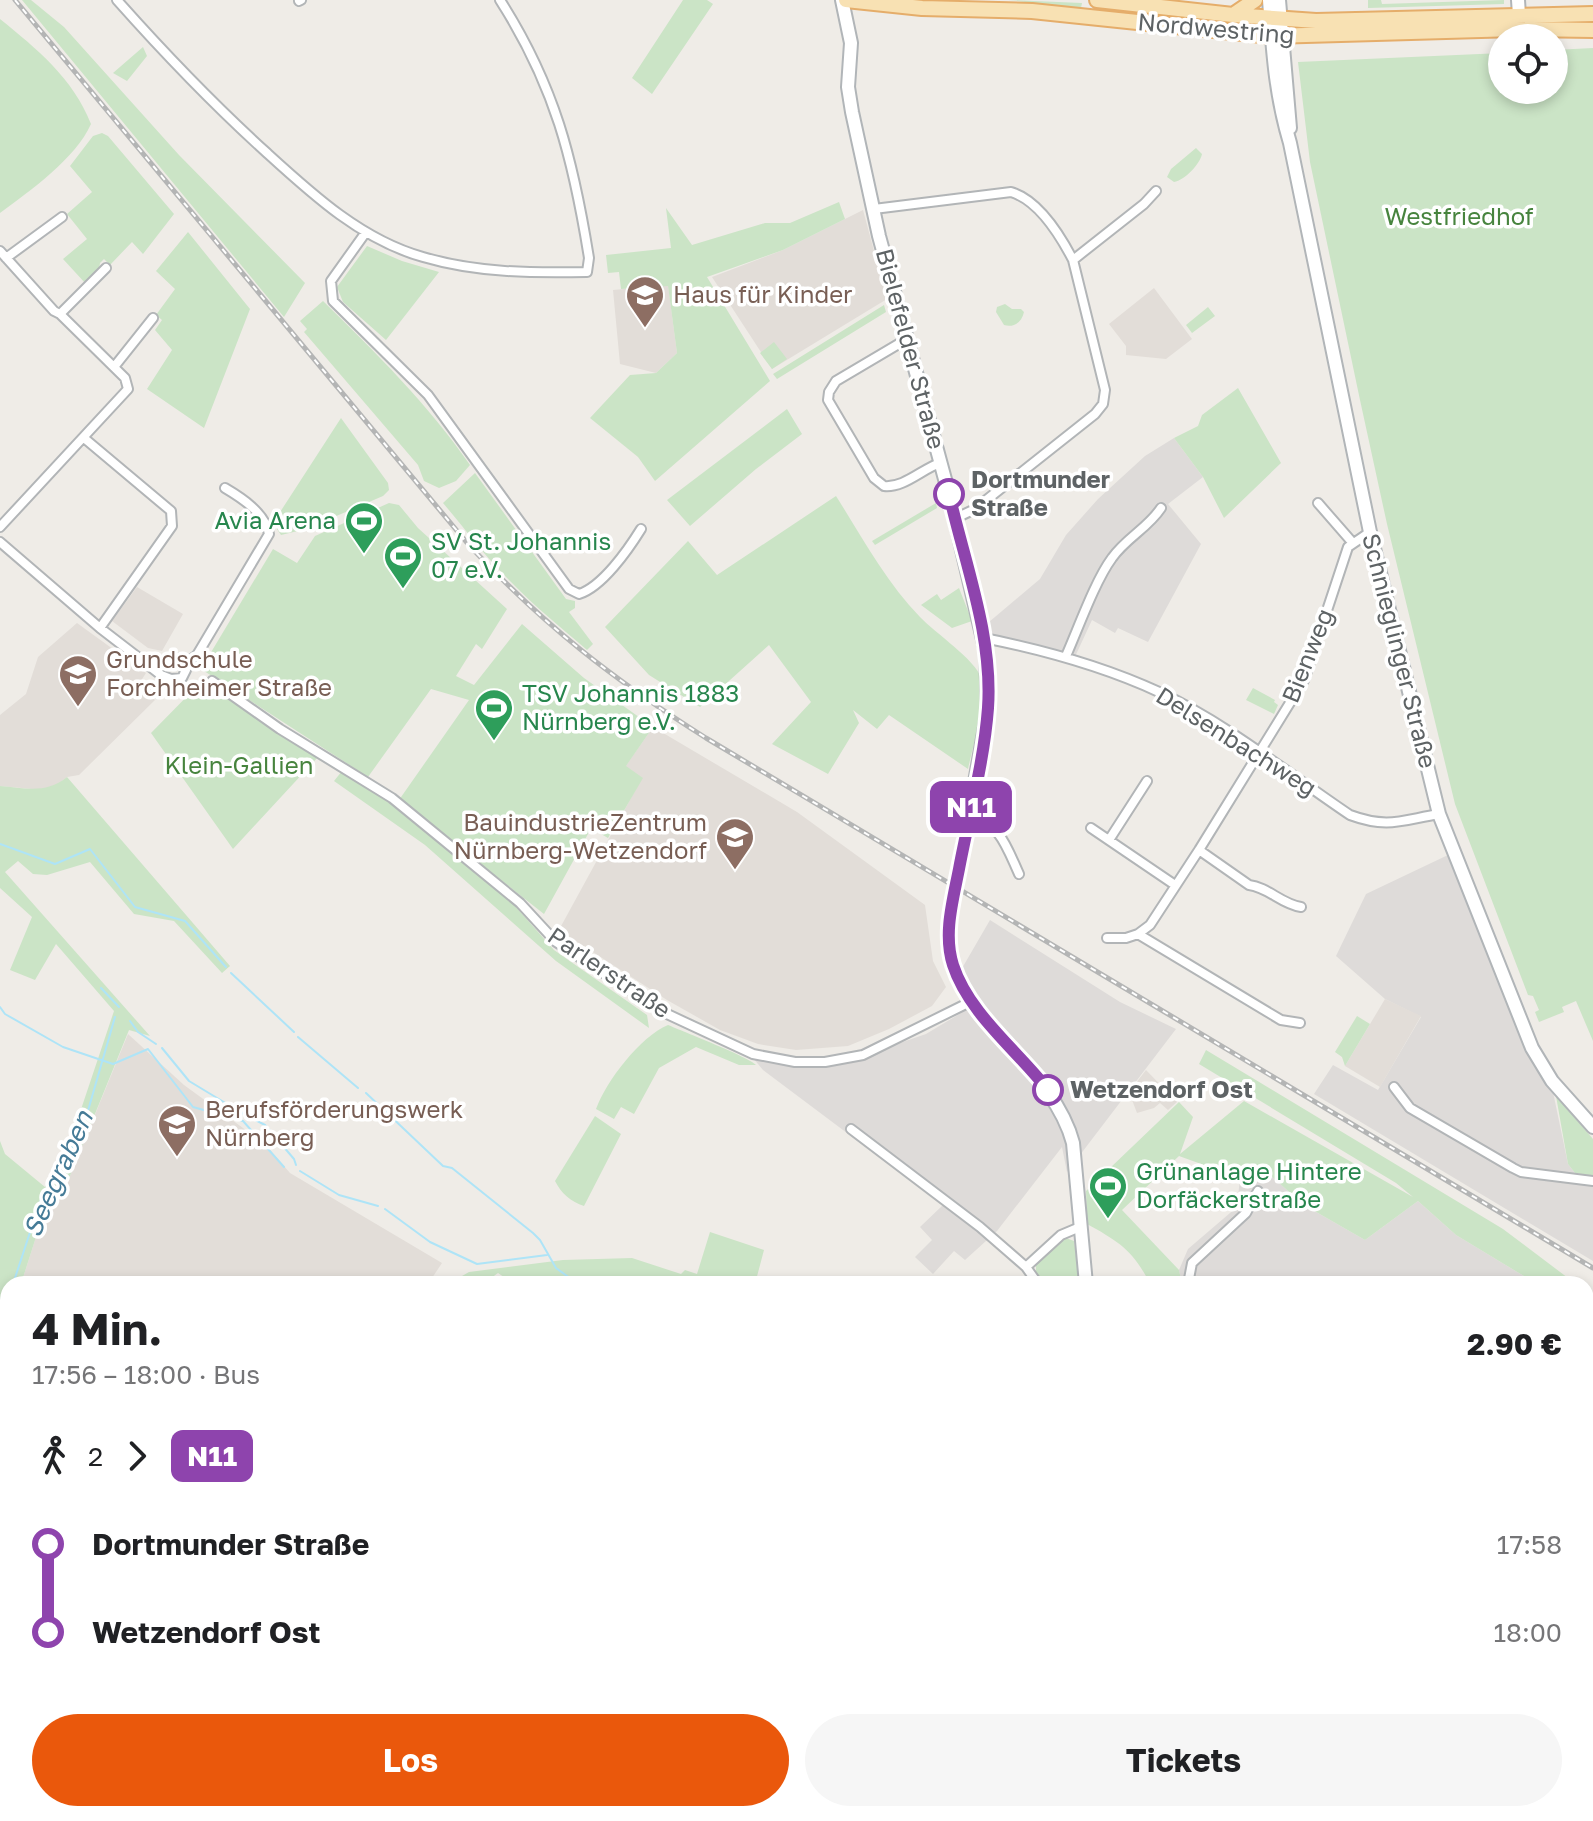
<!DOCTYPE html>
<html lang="de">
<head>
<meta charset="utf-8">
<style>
	:root { --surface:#fff; --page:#f6f6f6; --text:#202124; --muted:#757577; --accent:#ea580c }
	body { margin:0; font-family:"Golos Text",sans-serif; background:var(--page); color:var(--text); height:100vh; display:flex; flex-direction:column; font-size:30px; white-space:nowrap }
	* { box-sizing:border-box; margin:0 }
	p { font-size:26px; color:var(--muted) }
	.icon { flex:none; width:44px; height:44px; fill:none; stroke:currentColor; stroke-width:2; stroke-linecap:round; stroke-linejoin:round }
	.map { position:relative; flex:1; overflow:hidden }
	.panel { position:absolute; left:0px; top:1276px; width:1594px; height:546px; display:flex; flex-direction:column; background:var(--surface); border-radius:24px 24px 0 0; box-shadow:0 4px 12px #0003 }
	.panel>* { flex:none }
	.badge { padding:0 16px; border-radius:12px; font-size:28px; line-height:52px }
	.fabs { position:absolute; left:1488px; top:24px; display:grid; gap:16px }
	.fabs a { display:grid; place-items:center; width:80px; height:80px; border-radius:50%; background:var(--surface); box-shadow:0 4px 12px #0003; font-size:40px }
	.map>.badge { position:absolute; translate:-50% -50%; box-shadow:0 0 0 4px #fff }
	.legs { display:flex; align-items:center; gap:12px; height:88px; padding:0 32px; font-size:26px }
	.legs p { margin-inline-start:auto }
	.head { display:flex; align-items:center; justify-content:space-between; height:136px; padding:0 32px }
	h1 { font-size:44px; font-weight:700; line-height:60px }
	.primary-button { display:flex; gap:16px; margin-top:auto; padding:16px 32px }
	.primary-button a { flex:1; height:92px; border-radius:48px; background:var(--accent); color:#fff; font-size:32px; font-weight:700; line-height:92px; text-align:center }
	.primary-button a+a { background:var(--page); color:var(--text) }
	ul { padding:0 32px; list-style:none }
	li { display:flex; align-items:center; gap:28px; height:88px; font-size:30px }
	li i { display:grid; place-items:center; width:12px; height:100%; margin:0 10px; background:currentColor }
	li i::after { content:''; width:20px; height:20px; margin:-10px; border:6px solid; border-radius:50%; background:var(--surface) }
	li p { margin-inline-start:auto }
	li:first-child i { background:linear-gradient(#0000 50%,currentColor 0) }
	li:last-child i { background:linear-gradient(currentColor 50%,#0000 0) }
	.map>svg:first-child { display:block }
	.industrial { fill:#dedbd9 }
	.education { fill:#e2ddd8 }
	.green { fill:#cbe4c6 }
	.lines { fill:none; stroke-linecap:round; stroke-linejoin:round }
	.stream { stroke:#aee4f7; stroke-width:2 }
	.street-casing { stroke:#b2b5b7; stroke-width:12 }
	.secondary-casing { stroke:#b1b5b8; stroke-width:16 }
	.primary-casing { stroke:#e5ad6a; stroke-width:18 }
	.street { stroke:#fff; stroke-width:8 }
	.secondary { stroke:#fff; stroke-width:12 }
	.primary { stroke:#f8e1b3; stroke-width:14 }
	.rail-casing { stroke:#b4b5b5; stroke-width:5 }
	.rail { stroke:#fff; stroke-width:2; stroke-dasharray:6; stroke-linecap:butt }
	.secondary-bridge-casing { stroke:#b1b5b8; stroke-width:16; stroke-linecap:butt }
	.secondary-bridge { stroke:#fff; stroke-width:12 }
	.line-1-casing { stroke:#fff; stroke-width:18 }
	.line-1 { stroke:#8e44ad; stroke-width:12 }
	.stop-1-dot { fill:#fff; stroke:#8e44ad; stroke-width:4 }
	.labels { text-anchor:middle; stroke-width:7; stroke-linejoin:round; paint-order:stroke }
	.street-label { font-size:24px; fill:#5e6365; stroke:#fff }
	.park-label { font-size:24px; fill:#47843e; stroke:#fff }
	.education-label { font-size:24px; fill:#785e54; stroke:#fff; text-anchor:start }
	.stop-label { font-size:24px; font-weight:bold; fill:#5e6365; stroke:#fff; text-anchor:start }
	.leisure-label { font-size:24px; fill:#27864d; stroke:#fff; text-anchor:start }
	.water-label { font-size:26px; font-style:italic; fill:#457b97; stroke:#fff }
</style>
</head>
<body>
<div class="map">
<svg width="1593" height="1821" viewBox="0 0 1593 1821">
	<rect width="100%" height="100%" fill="#efece7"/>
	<path class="industrial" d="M1174 438 1203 477 1168 504 1201 544 1148 642 1118 628 1115 633 1092 620 1073 661 992 638 989 622 1040 579 1066 535 1098 499 1145 456Z
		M1448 855 1533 1065 1553 1092 1568 1164 1575 1173 1593 1176V1261L1314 1094 1333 1065 1378 1090 1421 1017 1385 999 1336 956 1366 894Z
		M990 920 1120 1002 1176 1029 1067 1172 1062 1147 997 1231 965 1260 954 1251 933 1274 915 1257 932 1240 920 1227 943 1205 763 1070 753 1058 833 1066 926 1034 966 1010 961 970Z
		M1255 1169 1270 1175 1304 1205 1365 1240 1418 1201 1456 1235 1537 1284H1182L1179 1270 1188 1249 1237 1207 1240 1178Z
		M1586 1314 1593 1319V1770L1586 1764Z"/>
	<path class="education" d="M863 210 887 299 772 369 712 277 783 250Z
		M668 285 677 353 656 373 620 364 613 290Z
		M1154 288 1192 339 1166 359 1126 355V346L1109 324Z
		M137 587 183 614 162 651 148 648 112 621Z
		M77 623 146 673 137 687 155 700 79 775 67 777 56 786 43 790 0 786V715L26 694 38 657Z
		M653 727 797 812 925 905 933 961 946 987 932 1006 889 1029 848 1046 796 1050 758 1044 720 1030 667 1000 565 934 560 928 642 778 625 767Z
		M1385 999 1421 1016 1380 1087 1345 1066Z
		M128 1034 184 1085 265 1144 290 1173 442 1263 428 1284H21L44 1212 67 1183Z
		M1146 1070 1177 1102 1168 1110 1160 1103 1154 1108 1137 1113 1129 1092Z
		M8 1322V1383L0 1381V1346Z"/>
	<path class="green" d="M22 0H31L64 27 179 155 305 283 284 317Z
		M683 0H707L713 4 652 94 632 78Z
		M1008 0 1082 3 1081 8Z
		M1368 0H1381L1382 4 1504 0V4L1368 8Z
		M0 19C37 49 73 78 91 124 76 158 30 191 0 213Z
		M143 47 147 56 127 81 113 73Z
		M1593 48V1041L1576 1001 1562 1007 1564 1012 1539 1022 1535 1012 1539 1010 1533 996 1528 995 1455 804 1387 524 1360 400 1310 162 1298 62 1502 53V90H1554V50Z
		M102 133 108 136 174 214 143 254 132 242 110 265 104 259 100 263 99 269 86 284 63 259 87 239 67 214 92 192 70 166 93 136Z
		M1196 148 1202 154C1200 164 1185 180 1174 182L1167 177 1171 169Z
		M839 202 845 219 783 250 707 277 770 381 655 481 638 457 590 418 630 375 656 373 677 353 668 286 621 289 619 272 608 273 606 255 671 248 666 208 692 245 765 223H790Z
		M188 232 250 309 204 428 147 389 172 350 155 330 162 320 156 315 175 289 156 271Z
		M367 246 402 261 439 272 386 340 343 302 337 287Z
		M323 301C376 353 428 404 470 465L456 481 439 488 424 481 418 465 304 332 307 329 300 321Z
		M1005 304 1012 309H1021L1024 312C1022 322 1014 328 1004 325L996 312 997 307Z
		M884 305 886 312 777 379 773 374Z
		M1208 307 1215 316 1192 333 1186 325Z
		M774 342 787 359 772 369 760 353Z
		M1238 388 1281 463 1224 518 1203 477 1174 438 1198 426 1202 415Z
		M787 409 802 434 756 469 690 526 667 500Z
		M341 418 388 483 389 490 383 496 306 529 281 535 273 523Z
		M475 473 566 599 575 601V608L569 612 593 644 587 650C562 628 535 607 512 583 486 558 466 530 443 503Z
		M836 496C862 537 886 582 920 617 935 633 976 660 981 678 987 702 973 745 968 769L889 715 877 729 853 710 859 723 828 774 772 744 811 702 769 645 700 707 649 675 605 627 688 541 717 575Z
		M389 503 399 505 418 528 507 609 482 649 476 644 456 676 474 685 522 624 584 678 653 727 626 766 643 778 608 838 589 827 588 834 544 914 399 800 469 700 431 689 368 777 201 669 273 549 297 563 315 536Z
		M936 503 937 508 875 545 872 541Z
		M959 588 972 621 952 628 921 605 937 594 941 600Z
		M203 680 318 757 233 849 151 733Z
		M1253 688 1275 700 1274 702 1278 705 1274 714 1246 700Z
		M342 771 373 790 508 898 554 950 647 1015 649 1028 556 961 425 845 334 781Z
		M67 777 230 966 222 973 174 921 134 914 90 862 47 875 33 874 18 861 5 872 150 1036 129 1030 67 1183 44 1212 21 1284H8V1322L0 1346V1141L5 1154 45 1187 63 1163 114 1011 56 944 35 980 10 970 32 917 0 888V786C26 788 46 794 67 777Z
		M1357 1016 1370 1024 1345 1066 1342 1057 1335 1052Z
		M668 1025C682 1031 751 1058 756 1065H739L696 1047 659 1068 634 1114 621 1107 614 1119 596 1109C607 1080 640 1037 668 1025Z
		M1206 1050 1503 1229 1576 1284H1537L1456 1235 1418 1201 1365 1240 1304 1205 1270 1175 1255 1169 1240 1178 1179 1156 1122 1210 1179 1270 1182 1284H1150C1134 1251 1118 1241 1087 1224L1086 1191 1179 1102 1193 1117 1180 1154 1244 1101 1413 1197 1396 1183 1199 1064Z
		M1556 1096 1593 1139V1176L1575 1173 1568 1164Z
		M595 1116 621 1134 584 1206C571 1202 561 1193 555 1181Z
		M710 1232 764 1250 755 1284H727L711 1278 704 1284H514L498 1273 483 1284H448L469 1272 563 1260 632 1258 681 1274 685 1270 697 1274Z
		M1066 1238 1074 1241 1080 1284H1044L1036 1272V1264Z"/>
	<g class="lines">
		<path class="stream" d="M0 844 55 864 90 849 135 907 185 921 226 967
			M231 973 294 1032
			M101 988 119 1007
			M0 1007 5 1014 63 1047 113 1064 148 1049 193 1107 243 1121 284 1167
			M130 1021 138 1032 156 1044
			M298 1037 358 1088
			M162 1048 189 1081 232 1107
			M366 1093 443 1166 452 1168 533 1233 540 1240 556 1268 578 1284
			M238 1111 265 1125 294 1159 296 1165
			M300 1171 339 1195 378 1206
			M385 1209 430 1242 477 1264 547 1255
			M13 1284 40 1202 61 1170 85 1121 115 1017
			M0 1325 8 1300
			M1175 1814 1189 1821"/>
		<g class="street-casing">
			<path id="street" d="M117 0C165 54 214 105 267 153 313 195 362 240 423 257 477 273 532 273 587 272L589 258C573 159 555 86 500 0
				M299 1 301 0
				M874 209 1011 192C1038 200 1060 235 1073 260L1105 390 1103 404 1095 414 975 509 954 519
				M366 232 331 281 333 301 428 395 569 589 579 594C602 587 628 550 641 529
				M0 251 54 311 60 314 106 268
				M6 258 62 217
				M1073 260 1144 204 1156 191
				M907 339 836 381 829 392 828 400 874 478 884 486C904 488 922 469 940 463
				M114 367 153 318
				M84 438 171 511 172 526 100 628
				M1318 503 1352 542
				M0 527 128 389 125 378 60 314
				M0 542 100 628 161 675 171 679 182 678 186 670 179 658 146 662
				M984 638C1044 650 1103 666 1159 692 1226 723 1289 774 1350 815 1388 829 1402 820 1439 814
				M1066 656C1078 629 1095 581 1112 558 1126 538 1148 528 1161 508
				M185 664 197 655 269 534C265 513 242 498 225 488
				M212 681 280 729 392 798 520 903 556 942 665 1013 753 1054 795 1062H825L863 1055 972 1001
				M969 816C1000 822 1007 848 1019 874
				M1091 828 1175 885
				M1109 840 1147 781
				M1199 850 1249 885C1268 887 1281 904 1301 907
				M1138 934 1281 1020 1300 1023
				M1107 938H1126L1138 934 1150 925 1199 850 1304 680 1348 547 1370 532
				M1394 1087 1410 1108 1513 1168 1521 1172 1593 1181
				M851 1129 980 1227 1026 1267 1038 1284
				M1026 1267 1061 1235 1080 1227
				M1188 1284 1192 1263 1246 1213 1258 1191
				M0 1396H8
				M1586 1493 1593 1505
				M1586 1558 1593 1553
				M1586 1810 1593 1813
				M820 1814 831 1821
				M1369 1814 1380 1821
				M1484 1814V1821"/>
		</g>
		<g class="secondary-casing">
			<path id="secondary" d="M842 0 851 43 848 87 852 112 879 236 949 494 986 652 988 711 958 874
				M1269 0C1273 51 1275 93 1290 143L1370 532 1439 814 1532 1048 1552 1081 1593 1127
				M1279 0 1290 128
				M1511 19 1519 15 1518 0
				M954 894C951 912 947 931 949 949 959 1022 1053 1066 1073 1143L1086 1284
				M1164 1821 1167 1814"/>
		</g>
		<g class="primary-casing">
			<path id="primary" d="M846 0 922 8 1032 11 1271 36 1516 29 1593 30
				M1097 0 1233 15 1316 21 1593 14
				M1233 15 1255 0"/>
		</g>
		<use href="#street" class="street"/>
		<use href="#secondary" class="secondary"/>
		<use href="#primary" class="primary"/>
		<g class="rail-casing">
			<path id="rail" d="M15 0 468 544C543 625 614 680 706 738L1593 1268"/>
		</g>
		<use href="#rail" class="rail"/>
		<g class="secondary-bridge-casing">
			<path id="secondary-bridge" d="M954 894 958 874"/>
		</g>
		<use href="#secondary-bridge" class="secondary-bridge"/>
	</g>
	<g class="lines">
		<g class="line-1-casing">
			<path id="line-1" d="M949 494C965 564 993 636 988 708 984 762 969 816 959 869 953 900 943 934 953 965 969 1014 1017 1050 1048 1090"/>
		</g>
		<use href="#line-1" class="line-1"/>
	</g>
	<defs>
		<g id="school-pin" transform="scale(2)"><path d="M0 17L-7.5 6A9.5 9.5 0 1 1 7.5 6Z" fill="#8d6e63" stroke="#fff"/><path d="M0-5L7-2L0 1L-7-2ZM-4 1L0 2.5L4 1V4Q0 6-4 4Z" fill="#fff"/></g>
		<g id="stadium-pin" transform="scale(2)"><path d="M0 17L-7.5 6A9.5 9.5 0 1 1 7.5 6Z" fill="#2e9e5b" stroke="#fff"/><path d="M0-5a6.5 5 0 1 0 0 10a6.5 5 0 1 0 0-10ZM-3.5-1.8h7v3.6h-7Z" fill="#fff"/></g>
	</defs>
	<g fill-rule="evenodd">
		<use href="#school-pin" x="645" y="295"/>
		<use href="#stadium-pin" x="364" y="521"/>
		<use href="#stadium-pin" x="403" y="556"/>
		<use href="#school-pin" x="78" y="674"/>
		<use href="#stadium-pin" x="494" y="708"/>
		<use href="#school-pin" x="735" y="837"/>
		<use href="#school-pin" x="177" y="1124"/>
		<use href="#stadium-pin" x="1108" y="1186"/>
	</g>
	<g class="stop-1-dot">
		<circle cx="949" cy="494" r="14"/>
		<circle cx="1048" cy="1090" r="14"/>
	</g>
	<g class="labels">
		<g class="street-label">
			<text transform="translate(1216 29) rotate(5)" y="8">Nordwestring</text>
			<text transform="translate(910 349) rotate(75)" y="8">Bielefelder Straße</text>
			<text transform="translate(1399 651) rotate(76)" y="8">Schnieglinger Straße</text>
			<text transform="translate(1308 656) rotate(-68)" y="8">Bienweg</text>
			<text transform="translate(1236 742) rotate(32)" y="8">Delsenbachweg</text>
			<text transform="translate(609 973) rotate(34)" y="8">Parlerstraße</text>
		</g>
		<g class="park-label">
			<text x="1459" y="225">Westfriedhof</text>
			<text x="239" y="774">Klein-Gallien</text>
		</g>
		<g class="education-label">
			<text x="673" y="303">Haus für Kinder</text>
			<text x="106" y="668">Grundschule<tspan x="106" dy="28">Forchheimer Straße</tspan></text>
			<text x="707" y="831" text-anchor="end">BauindustrieZentrum<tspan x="707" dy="28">Nürnberg-Wetzendorf</tspan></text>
			<text x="205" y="1118">Berufsförderungswerk<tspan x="205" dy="28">Nürnberg</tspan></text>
		</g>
		<g class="stop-label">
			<text x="971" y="488">Dortmunder<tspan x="971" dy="28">Straße</tspan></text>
			<text x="1070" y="1098">Wetzendorf Ost</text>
		</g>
		<g class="leisure-label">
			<text x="336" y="529" text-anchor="end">Avia Arena</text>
			<text x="431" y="550">SV St. Johannis<tspan x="431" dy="28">07 e.V.</tspan></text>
			<text x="522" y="702">TSV Johannis 1883<tspan x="522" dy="28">Nürnberg e.V.</tspan></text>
			<text x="1136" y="1180">Grünanlage Hintere<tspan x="1136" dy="28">Dorfäckerstraße</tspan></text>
		</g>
		<g class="water-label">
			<text transform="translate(58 1174) rotate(-66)" y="9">Seegraben</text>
		</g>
	</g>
</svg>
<div class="fabs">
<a><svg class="icon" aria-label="locate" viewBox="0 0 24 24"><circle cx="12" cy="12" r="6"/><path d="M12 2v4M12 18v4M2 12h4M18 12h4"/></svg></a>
</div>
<b class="badge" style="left:971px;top:807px;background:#8e44ad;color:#fff">N11</b>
<section class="panel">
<div class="head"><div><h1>4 Min.</h1><p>17:56 – 18:00 · Bus</p></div><b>2.90 €</b></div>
<div class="legs"><svg class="icon" aria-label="walk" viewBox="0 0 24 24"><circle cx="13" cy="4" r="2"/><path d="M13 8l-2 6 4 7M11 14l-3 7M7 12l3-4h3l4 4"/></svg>2<svg class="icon" aria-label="forward" viewBox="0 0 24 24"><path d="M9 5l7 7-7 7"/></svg><b class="badge" style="background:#8e44ad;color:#fff">N11</b></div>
<ul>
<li><i style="color:#8e44ad"></i><b>Dortmunder Straße</b><p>17:58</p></li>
<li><i style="color:#8e44ad"></i><b>Wetzendorf Ost</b><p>18:00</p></li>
</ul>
<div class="primary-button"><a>Los</a><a>Tickets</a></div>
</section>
</div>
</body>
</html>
